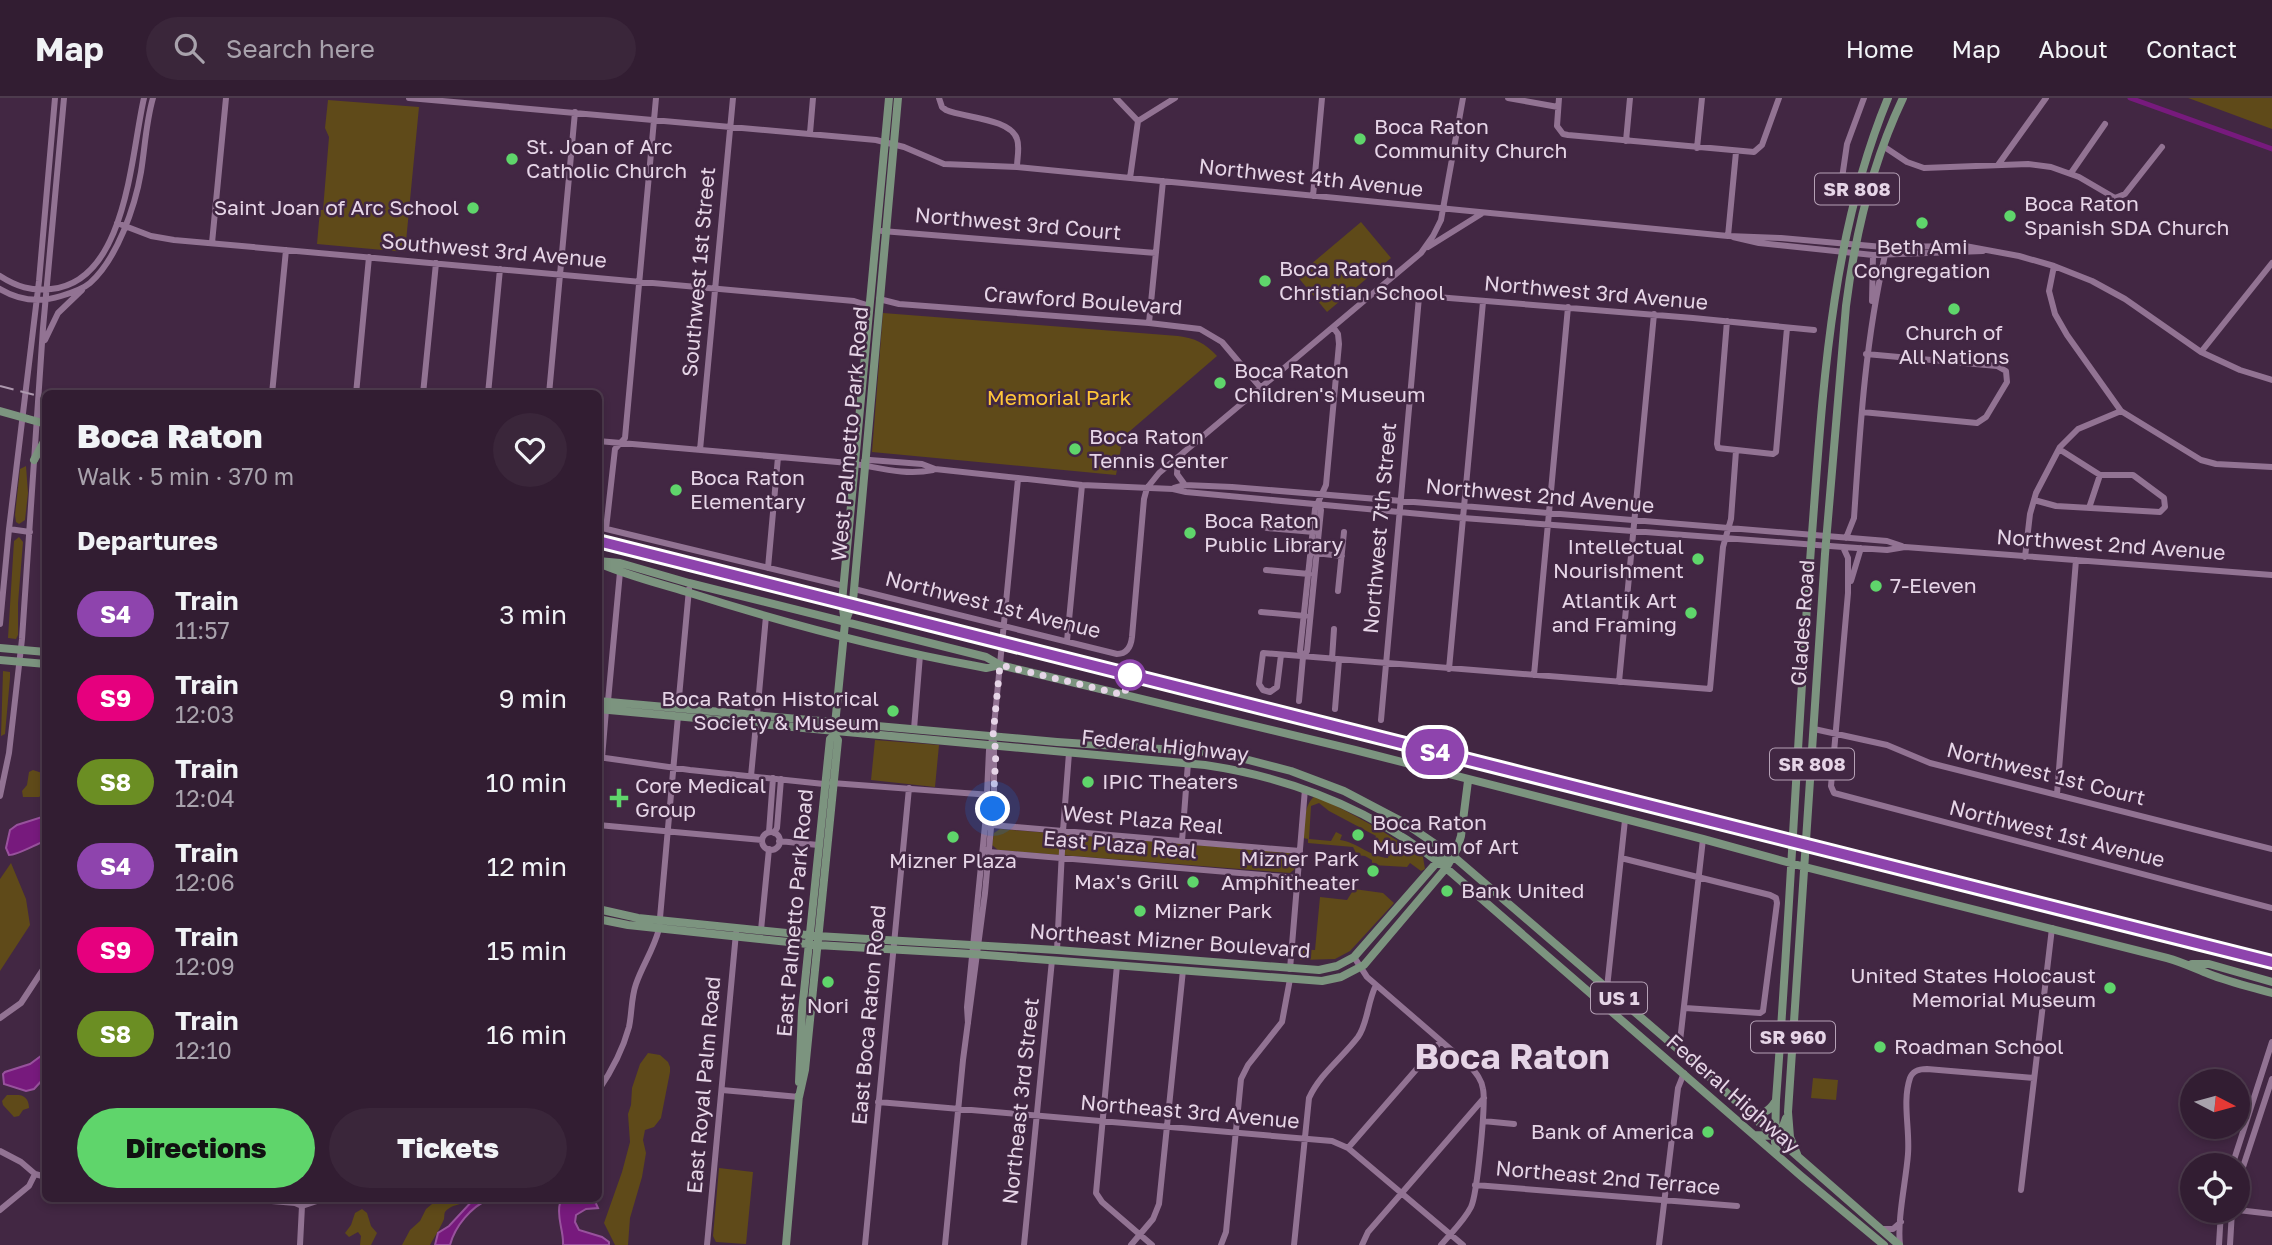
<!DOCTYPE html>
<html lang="en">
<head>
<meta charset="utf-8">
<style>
	:root { --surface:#321d32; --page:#3a263a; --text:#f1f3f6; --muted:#a8a2ac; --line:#4d3b4d; --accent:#5fd56b }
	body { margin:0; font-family:"Golos Text",sans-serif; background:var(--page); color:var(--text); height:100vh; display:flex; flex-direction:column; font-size:26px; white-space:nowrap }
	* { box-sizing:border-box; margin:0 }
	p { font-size:23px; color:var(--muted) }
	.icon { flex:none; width:38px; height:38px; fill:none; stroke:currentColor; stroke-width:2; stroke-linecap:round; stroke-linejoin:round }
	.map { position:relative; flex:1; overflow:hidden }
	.sheet { position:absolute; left:42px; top:292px; width:560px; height:812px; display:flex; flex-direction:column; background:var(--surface); border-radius:10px; box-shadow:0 4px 10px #0003,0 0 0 2px var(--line) }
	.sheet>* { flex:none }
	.badge { padding:0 14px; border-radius:23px; font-size:24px; line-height:46px }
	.needle { width:46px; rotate:96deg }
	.fabs { position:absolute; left:2180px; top:971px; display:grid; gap:14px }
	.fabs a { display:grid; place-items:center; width:70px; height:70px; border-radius:50%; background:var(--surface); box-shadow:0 4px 10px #0003,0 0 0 2px var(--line); font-size:35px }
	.you { position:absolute; width:35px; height:35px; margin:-18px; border:5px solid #fff; border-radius:50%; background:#1a73e8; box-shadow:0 0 0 10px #1a73e833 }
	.map>.badge { position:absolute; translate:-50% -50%; box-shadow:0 0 0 4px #fff }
	h2 { padding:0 35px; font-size:26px; line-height:63px }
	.round { display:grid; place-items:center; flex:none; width:74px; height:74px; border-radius:37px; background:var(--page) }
	.overview { display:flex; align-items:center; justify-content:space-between; height:119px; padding:0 35px }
	h1 { font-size:33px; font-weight:800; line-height:52px }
	.primary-button { display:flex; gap:14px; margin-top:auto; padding:14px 35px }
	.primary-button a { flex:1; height:80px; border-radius:42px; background:var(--accent); color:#111; font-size:28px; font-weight:800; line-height:80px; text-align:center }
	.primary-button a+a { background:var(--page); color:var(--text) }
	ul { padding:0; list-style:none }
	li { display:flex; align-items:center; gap:21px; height:84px; padding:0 35px }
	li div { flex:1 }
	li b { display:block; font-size:26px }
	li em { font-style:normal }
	li .badge { min-width:77px; font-weight:700; text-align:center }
	header { display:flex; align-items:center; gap:42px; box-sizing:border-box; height:98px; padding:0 35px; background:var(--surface); border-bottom:2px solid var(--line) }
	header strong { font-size:33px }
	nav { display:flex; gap:38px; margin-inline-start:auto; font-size:24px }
	.search { width:490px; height:63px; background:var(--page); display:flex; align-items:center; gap:18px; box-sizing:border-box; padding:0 24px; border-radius:38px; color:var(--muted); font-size:26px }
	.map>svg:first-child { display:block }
	.green { fill:#5f4a19; fill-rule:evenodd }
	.water { fill:#771a7d; stroke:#98529d; stroke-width:2 }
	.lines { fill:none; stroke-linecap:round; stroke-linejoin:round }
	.canal { stroke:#771a7d; stroke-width:5 }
	.minor { stroke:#927393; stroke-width:6 }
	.major { stroke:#7c947f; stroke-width:8 }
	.rail { stroke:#ad98ae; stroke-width:2; stroke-dasharray:14 7; stroke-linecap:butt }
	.line-casing { stroke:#fff; stroke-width:16 }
	.line { stroke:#8e44ad; stroke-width:10 }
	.walk { stroke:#e6d5e7; stroke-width:7; stroke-dasharray:0 12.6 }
	.poi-dot { fill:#5fd56b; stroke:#422743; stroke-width:2.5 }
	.stop-dot { fill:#fff; stroke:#8e44ad; stroke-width:3.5 }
	.labels { text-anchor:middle; stroke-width:5; stroke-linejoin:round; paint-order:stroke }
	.shield { fill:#422743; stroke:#b5a1b6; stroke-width:2 }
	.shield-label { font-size:19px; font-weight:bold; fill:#e6d5e7 }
	.poi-label { font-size:21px; fill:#e6d5e7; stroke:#422743; text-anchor:start }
	.street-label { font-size:21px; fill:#e6d5e7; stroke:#422743 }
	.park-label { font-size:21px; fill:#fec638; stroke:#422743 }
	.town-label { font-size:35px; font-weight:bold; fill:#e6d5e7; stroke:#422743 }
</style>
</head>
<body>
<header>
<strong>Map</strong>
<div class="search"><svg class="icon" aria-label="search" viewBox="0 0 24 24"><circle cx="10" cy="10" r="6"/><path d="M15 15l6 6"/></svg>Search here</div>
<nav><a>Home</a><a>Map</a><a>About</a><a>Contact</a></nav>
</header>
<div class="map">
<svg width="2272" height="1147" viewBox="0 0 2272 1147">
	<rect width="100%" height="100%" fill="#422743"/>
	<path class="green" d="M2188 0H2272V31L2191 1Z
		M328 2 419 9 405 154 317 146 320 112H323L329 39 325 30Z
		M1361 124 1391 160 1327 214 1297 178Z
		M883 215 1178 238C1195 240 1205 245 1217 258L1123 339 1116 377 872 354Z
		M26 368 28 395 25 422 19 426 16 424 15 417 20 371Z
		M19 439 23 444 18 505V537L16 541 8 540 14 443Z
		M3 573 10 574V580L5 636 1 638Z
		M875 642 939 647 935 689 871 682Z
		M33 672 45 676 42 697 39 699H23L22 693 27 687 29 674Z
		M1315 698C1353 715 1388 736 1423 759L1425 771 1421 773 1410 765 1407 769 1372 767V762L1365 758 1357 757 1353 749 1308 745V741L1303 740C1305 726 1303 707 1315 698ZM1319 705 1329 713 1376 738 1373 744 1389 746 1388 760C1371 759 1356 744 1340 742L1342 737 1336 734 1331 743 1309 741 1311 708Z
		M1000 731 1293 755 1297 761 1296 770 1290 775 998 752 992 747 994 735Z
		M11 765 26 801 30 827 0 873V781Z
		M1354 791 1383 795 1394 805 1350 853 1335 861 1300 862 1299 851 1315 852 1320 799 1347 802Z
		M648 955 660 957 668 964 670 969V974L661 1020 654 1029 645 1032 643 1042 646 1055 642 1079 630 1120 628 1147H615L604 1125 622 1074 630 1044 628 1016 631 1007 632 990 640 966Z
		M1813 980 1838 982 1836 1002 1811 1000Z
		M19 997C26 998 29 1003 29 1010L23 1012 19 1018 14 1019 3 1007 2 1003 7 997Z
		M719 1070 753 1074 746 1146 716 1144 713 1138Z
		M438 1101H467C461 1108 454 1106 448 1111 443 1115 445 1116 444 1121 442 1127 434 1140 430 1147H402L410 1132 420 1123 426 1111Z
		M362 1111 367 1115 371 1128 377 1135 371 1147H360L361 1138 358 1134 349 1139 345 1135 351 1127 355 1115Z"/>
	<path class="water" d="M45 718V743C36 746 18 757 9 757L6 750 10 732 17 727Z
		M45 955V979L34 991 26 993 4 986 3 976 5 974 30 966Z
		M474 1101H489C471 1109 455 1128 450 1147H435L438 1135 449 1128Z
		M558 1101H594L598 1110 586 1111 576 1117 575 1124 579 1132 602 1139 609 1144V1147H563C564 1133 556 1119 560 1105Z"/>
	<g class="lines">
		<path class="canal" d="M2130 0 2272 51"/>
		<path class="minor" d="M409 0 876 42 904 49 944 66 1017 69 1728 138 1781 140 1883 149 1965 148 2019 158 2054 168 2092 183 2125 201 2201 254 2240 272 2272 282
			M939 0 942 9 946 12C964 20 1010 20 1017 41 1020 49 1017 60 1017 69
			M1116 0 1138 23
			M1508 0 1558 9
			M1559 0 1557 28 1563 36 1568 37 1754 54 1762 47 1779 0
			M810 35 813 0
			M1626 43 1630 0
			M1883 48 1907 64 1924 70 2028 66 2051 69 2079 79 2115 100 2125 96 2162 49
			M1697 50 1702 0
			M1998 67 2046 0
			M2071 75 2105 26
			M1130 80 1138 23 1175 0
			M1841 87 1847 46 1864 0
			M1313 98 1322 0
			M117 125 151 138 174 142 854 203 870 208
			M882 133 1156 155
			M1728 138 1736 54
			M1733 139 1759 145 1873 157 1983 153
			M212 145 226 0
			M1428 149 1481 116
			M2054 168 2049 193 2055 216 2067 237 2121 313 2201 362 2216 366 2272 369
			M0 178C17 189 31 193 51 191 127 184 131 55 144 0
			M0 191C20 203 39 205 61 198 71 195 83 191 90 185 117 161 135 109 141 74 145 49 146 24 153 0
			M1375 194 1693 220 1814 232
			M879 201 899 206 1149 225 1200 231 1222 244 1260 289
			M1872 203 1873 157
			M1727 223 1717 346 1718 350 1773 356 1776 354 1787 230
			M1149 225 1163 83
			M45 242 58 215 82 192
			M2201 254 2272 165
			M272 296 286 152
			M356 296 369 159
			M423 296 436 165
			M488 296 500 171
			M549 296 575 14
			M1862 314 1977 325 1986 319 2007 284 2006 273 1997 268 1866 256
			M598 343 849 365C877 369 904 378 933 372
			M700 352 733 0
			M1178 360 1177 376 1185 387
			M864 363 870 362 922 366 935 371 1082 387 1173 391 1186 394 1463 420 1843 449 1887 452 1905 449 2272 477
			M1174 390 1185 387 1232 389 1887 443 1902 448
			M2034 402 2056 408 2160 414 2165 409 2164 400 2133 377H2100L2059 351
			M2089 410 2100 377
			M598 429 844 488
			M1267 430 1314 434
			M9 431 30 434
			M606 431 615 351 625 340 656 0
			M1846 440 1854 420C1860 331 1865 244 1885 157
			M1843 449 1848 460V495L1831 688 1834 695 2272 810
			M1315 455 1342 458
			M2025 459 2030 416 2036 395 2060 349 2078 331 2121 313
			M768 470 778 359
			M1266 472 1309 476
			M1851 483 1861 450
			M854 491 1117 556C1127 556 1131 548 1132 539L1144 401 1147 390 1159 375 1421 155 1433 138 1441 122 1463 0
			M1338 493 1344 434
			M1261 514 1305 518
			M0 526 9 431 39 183 55 0
			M1067 543 1082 387
			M1281 557 1277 589 1270 594 1263 592 1259 586 1263 555 1710 591 1723 449 1731 421 1736 353
			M1303 559 1307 553 1321 412 1319 405
			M1332 561 1334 531
			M1449 571 1483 204
			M1534 577 1568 209
			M1619 584 1654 216
			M608 603 620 474
			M1299 603 1303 559 1300 553 1315 411 1326 387 1339 246 1338 236 1333 229
			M678 610 689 491
			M1335 611 1339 562
			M757 617 766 518
			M1381 622 1419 199
			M914 631 920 557
			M1814 631 1887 647 1930 665 2272 751
			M598 659 690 672 824 686
			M602 660 606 612
			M751 678 756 626
			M832 685 991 697
			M2057 696 2076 462
			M0 698 9 655 22 541 43 230 64 0
			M598 727 762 742
			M988 729 992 727 1300 753
			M769 734 773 680
			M762 743a9 9 0 1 1 18 0a9 9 0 1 1-18 0Z
			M774 735 777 730 781 681
			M779 743 818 747
			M1182 743 1188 665
			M986 752 989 754 1298 780
			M1621 760 1770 797 1776 800 1777 805 1763 913 1760 915 1685 910
			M761 832 769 751
			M1057 852 1063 733 1069 655
			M1354 859 1367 879 1470 968C1476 975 1482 982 1483 991 1486 1006 1477 1097 1471 1109 1464 1123 1451 1135 1441 1147
			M1117 867 1096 1095 1102 1104 1152 1147
			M1290 871 1305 691
			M1607 890 1625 722
			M0 920 21 905 46 867
			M968 925 967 909 986 717 989 652 993 638 1018 381
			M1679 952 1703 741
			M722 992 799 999
			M598 993C611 974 623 951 629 929 632 915 631 900 636 886 643 866 653 853 659 831L678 618
			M878 1004 1332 1043 1348 1050 1463 1147
			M1483 1023 1514 1026
			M1348 1050 1441 943
			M0 1053 21 1064 35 1076 46 1079
			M2232 1068 2272 944
			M2238 1084 2272 981
			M1475 1087 1737 1108
			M2021 1092 2052 830
			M247 1101 295 1105 302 1108 323 1101
			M0 1112 29 1088 35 1076
			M2238 1112 2272 1116
			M1881 1131H1893L1901 1124
			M300 1147 302 1108
			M707 1147 736 835
			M865 1147 909 690
			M945 1147 963 962 985 795 994 697V644
			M1024 1147 1052 862
			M1131 1147 1153 1121 1159 1106 1183 872
			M1221 1147 1226 1134 1241 981 1248 967 1282 924 1290 881
			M1294 1147 1309 1000C1320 976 1342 960 1358 939 1368 925 1367 905 1376 887
			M1362 1147 1368 1134 1484 1000
			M1659 1147 1678 990 1684 975
			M1900 1147C1897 1121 1906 1083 1908 1056 1910 1031 1902 1004 1910 980 1913 972 1920 971 1927 971L2034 980
			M2219 1147 2221 1113
			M2230 1147 2232 1113"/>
		<path class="major" d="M0 313 46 326
			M34 362 46 340
			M598 463 620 465 689 485 986 559 1000 567 1355 652 1703 741 1805 769 2167 860C2182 864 2194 870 2209 876 2229 884 2251 889 2272 895
			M601 466C629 478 658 485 687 494 781 524 878 550 976 568L986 570 1000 567
			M846 522 853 503 898 0
			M0 550 46 554
			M0 562 46 566
			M598 603 1057 644 1206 654 1241 660 1291 673 1344 693 1403 724 1453 758 1701 971 1763 1028 1899 1147
			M598 611 1205 667C1294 680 1376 714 1446 770L1801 1078 1884 1147
			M598 811 638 820 817 838 1057 852 1319 872 1337 868 1354 859 1438 763 1453 758
			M598 821 628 827 817 847 972 856 1322 883 1341 879 1364 867 1446 770 1457 751 1461 738 1468 683
			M2192 866H2209L2272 884
			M799 984 802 913 830 641 834 637
			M799 999 805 972 838 642 834 637 845 525 842 504 889 0
			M1748 1014C1761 1017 1768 1015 1775 1004
			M1755 1037 1774 1038 1782 1031 1786 1020
			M1778 1056 1775 1044 1776 1002C1790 814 1798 625 1812 436 1823 289 1831 138 1888 0
			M1797 1056 1790 1039 1788 1014 1825 456 1846 208C1855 137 1872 65 1903 0
			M786 1147 799 997"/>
		<path class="rail" d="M0 288 46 300
			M598 443 2272 864"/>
	</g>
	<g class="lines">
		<g class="line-casing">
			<path id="line" d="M598 443 2272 864"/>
		</g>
		<use href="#line" class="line"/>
		<path class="walk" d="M993 711 996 653 993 638 1000 567 1124 597 1130 577"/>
	</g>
	<g class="poi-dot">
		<circle cx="1360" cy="41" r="7"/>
		<circle cx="512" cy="61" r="7"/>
		<circle cx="473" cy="110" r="7"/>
		<circle cx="2010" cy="118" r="7"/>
		<circle cx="1922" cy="125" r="7"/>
		<circle cx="1265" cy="183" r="7"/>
		<circle cx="1954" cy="211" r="7"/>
		<circle cx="1220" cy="285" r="7"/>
		<circle cx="1075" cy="351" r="7"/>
		<circle cx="676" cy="392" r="7"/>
		<circle cx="1190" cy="435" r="7"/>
		<circle cx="1698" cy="461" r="7"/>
		<circle cx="1876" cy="488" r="7"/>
		<circle cx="1691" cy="515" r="7"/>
		<circle cx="893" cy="613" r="7"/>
		<circle cx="1088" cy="684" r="7"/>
		<path d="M615.5 689.5h7v7h7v7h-7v7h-7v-7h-7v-7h7z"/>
		<circle cx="1358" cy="737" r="7"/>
		<circle cx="953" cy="739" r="7"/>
		<circle cx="1373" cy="773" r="7"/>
		<circle cx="1193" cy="784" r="7"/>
		<circle cx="1447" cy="793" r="7"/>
		<circle cx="1140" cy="813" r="7"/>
		<circle cx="828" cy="884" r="7"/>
		<circle cx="2110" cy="890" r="7"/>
		<circle cx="1880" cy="949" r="7"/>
		<circle cx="1708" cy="1034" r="7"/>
	</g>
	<circle class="stop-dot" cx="1130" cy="577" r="14"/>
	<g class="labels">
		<g class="shield">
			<rect x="1815" y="75.5" width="84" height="31" rx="5"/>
			<rect x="1770" y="650.5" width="84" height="31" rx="5"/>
			<rect x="1591" y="884.5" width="56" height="31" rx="5"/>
			<rect x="1751" y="923.5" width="84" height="31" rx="5"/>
		</g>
		<g class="shield-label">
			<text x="1857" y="98">SR 808</text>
			<text x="1812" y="673">SR 808</text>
			<text x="1619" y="907">US 1</text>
			<text x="1793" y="946">SR 960</text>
		</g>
		<g class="poi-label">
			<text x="1374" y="36">Boca Raton<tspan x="1374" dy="24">Community Church</tspan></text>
			<text x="526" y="56">St. Joan of Arc<tspan x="526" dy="24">Catholic Church</tspan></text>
			<text x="2024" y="113">Boca Raton<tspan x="2024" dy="24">Spanish SDA Church</tspan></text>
			<text x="459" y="117" text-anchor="end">Saint Joan of Arc School</text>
			<text x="1922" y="156" text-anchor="middle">Beth Ami<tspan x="1922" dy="24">Congregation</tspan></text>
			<text x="1279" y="178">Boca Raton<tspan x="1279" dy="24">Christian School</tspan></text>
			<text x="1954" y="242" text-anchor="middle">Church of<tspan x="1954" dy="24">All Nations</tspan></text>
			<text x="1234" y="280">Boca Raton<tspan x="1234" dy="24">Children's Museum</tspan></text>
			<text x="1089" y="346">Boca Raton<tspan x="1089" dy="24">Tennis Center</tspan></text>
			<text x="690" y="387">Boca Raton<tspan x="690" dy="24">Elementary</tspan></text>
			<text x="1204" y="430">Boca Raton<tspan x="1204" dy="24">Public Library</tspan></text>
			<text x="1684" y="456" text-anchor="end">Intellectual<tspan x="1684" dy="24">Nourishment</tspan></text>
			<text x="1890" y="495">7-Eleven</text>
			<text x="1677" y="510" text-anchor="end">Atlantik Art<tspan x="1677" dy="24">and Framing</tspan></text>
			<text x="879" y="608" text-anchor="end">Boca Raton Historical<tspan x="879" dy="24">Society &amp; Museum</tspan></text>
			<text x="1102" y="691">IPIC Theaters</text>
			<text x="635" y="695">Core Medical<tspan x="635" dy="24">Group</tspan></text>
			<text x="1372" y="732">Boca Raton<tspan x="1372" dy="24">Museum of Art</tspan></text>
			<text x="1359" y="768" text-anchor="end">Mizner Park<tspan x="1359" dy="24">Amphitheater</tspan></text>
			<text x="953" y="770" text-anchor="middle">Mizner Plaza</text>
			<text x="1179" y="791" text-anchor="end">Max's Grill</text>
			<text x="1461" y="800">Bank United</text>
			<text x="1154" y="820">Mizner Park</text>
			<text x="2096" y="885" text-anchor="end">United States Holocaust<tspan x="2096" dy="24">Memorial Museum</tspan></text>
			<text x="828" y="915" text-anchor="middle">Nori</text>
			<text x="1894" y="956">Roadman School</text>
			<text x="1694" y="1041" text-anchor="end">Bank of America</text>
		</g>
		<g class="street-label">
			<text transform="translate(1311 80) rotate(6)" y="7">Northwest 4th Avenue</text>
			<text transform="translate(1018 126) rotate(5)" y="7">Northwest 3rd Court</text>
			<text transform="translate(494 153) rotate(5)" y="7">Southwest 3rd Avenue</text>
			<text transform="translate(699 174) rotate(-85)" y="7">Southwest 1st Street</text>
			<text transform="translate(1596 195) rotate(5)" y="7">Northwest 3rd Avenue</text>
			<text transform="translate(1083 203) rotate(4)" y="7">Crawford Boulevard</text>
			<text transform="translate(850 336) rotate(-85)" y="7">West Palmetto Park Road</text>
			<text transform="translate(1540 398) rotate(5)" y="7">Northwest 2nd Avenue</text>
			<text transform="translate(1380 430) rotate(-85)" y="7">Northwest 7th Street</text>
			<text transform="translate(2111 447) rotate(4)" y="7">Northwest 2nd Avenue</text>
			<text transform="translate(993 507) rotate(14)" y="7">Northwest 1st Avenue</text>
			<text transform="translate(1803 525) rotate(-86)" y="7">Glades Road</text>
			<text transform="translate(1165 648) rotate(6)" y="7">Federal Highway</text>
			<text transform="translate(2046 676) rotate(14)" y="7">Northwest 1st Court</text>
			<text transform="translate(1143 722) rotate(5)" y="7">West Plaza Real</text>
			<text transform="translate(2057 736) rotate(14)" y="7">Northwest 1st Avenue</text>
			<text transform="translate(1120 747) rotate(5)" y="7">East Plaza Real</text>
			<text transform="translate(795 815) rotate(-85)" y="7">East Palmetto Park Road</text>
			<text transform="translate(1170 843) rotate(4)" y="7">Northeast Mizner Boulevard</text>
			<text transform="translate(869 917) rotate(-85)" y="7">East Boca Raton Road</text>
			<text transform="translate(704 987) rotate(-85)" y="7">East Royal Palm Road</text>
			<text transform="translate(1733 996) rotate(41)" y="7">Federal Highway</text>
			<text transform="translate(1021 1003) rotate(-84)" y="7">Northeast 3rd Street</text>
			<text transform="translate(1190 1014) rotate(5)" y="7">Northeast 3rd Avenue</text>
			<text transform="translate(1608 1080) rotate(5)" y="7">Northeast 2nd Terrace</text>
		</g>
		<g class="park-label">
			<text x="1059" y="307">Memorial Park</text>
		</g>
		<g class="town-label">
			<text x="1512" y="971">Boca Raton</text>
		</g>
	</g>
</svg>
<div class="fabs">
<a><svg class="needle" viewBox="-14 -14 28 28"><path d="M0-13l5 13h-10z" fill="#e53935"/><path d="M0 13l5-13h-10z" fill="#a8a2ac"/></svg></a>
<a><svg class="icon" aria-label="locate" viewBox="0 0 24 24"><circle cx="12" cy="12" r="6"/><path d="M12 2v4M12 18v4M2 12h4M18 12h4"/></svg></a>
</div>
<div class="you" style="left:993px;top:711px"></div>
<b class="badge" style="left:1435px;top:654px;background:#8e44ad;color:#fff">S4</b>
<section class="sheet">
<div class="overview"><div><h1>Boca Raton</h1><p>Walk · 5 min · 370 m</p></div><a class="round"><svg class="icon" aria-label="heart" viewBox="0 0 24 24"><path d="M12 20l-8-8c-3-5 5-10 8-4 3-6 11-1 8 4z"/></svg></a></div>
<h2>Departures</h2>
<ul>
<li><span class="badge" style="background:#8e44ad;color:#fff">S4</span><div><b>Train</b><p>11:57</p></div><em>3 min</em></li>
<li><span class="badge" style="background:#e6007e;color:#fff">S9</span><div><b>Train</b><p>12:03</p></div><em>9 min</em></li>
<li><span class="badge" style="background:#6b8e23;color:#fff">S8</span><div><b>Train</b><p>12:04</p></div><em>10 min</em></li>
<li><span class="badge" style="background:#8e44ad;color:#fff">S4</span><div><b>Train</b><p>12:06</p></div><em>12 min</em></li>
<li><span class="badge" style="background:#e6007e;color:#fff">S9</span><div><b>Train</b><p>12:09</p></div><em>15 min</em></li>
<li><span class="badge" style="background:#6b8e23;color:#fff">S8</span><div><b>Train</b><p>12:10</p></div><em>16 min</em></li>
</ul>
<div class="primary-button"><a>Directions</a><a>Tickets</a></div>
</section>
</div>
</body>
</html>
